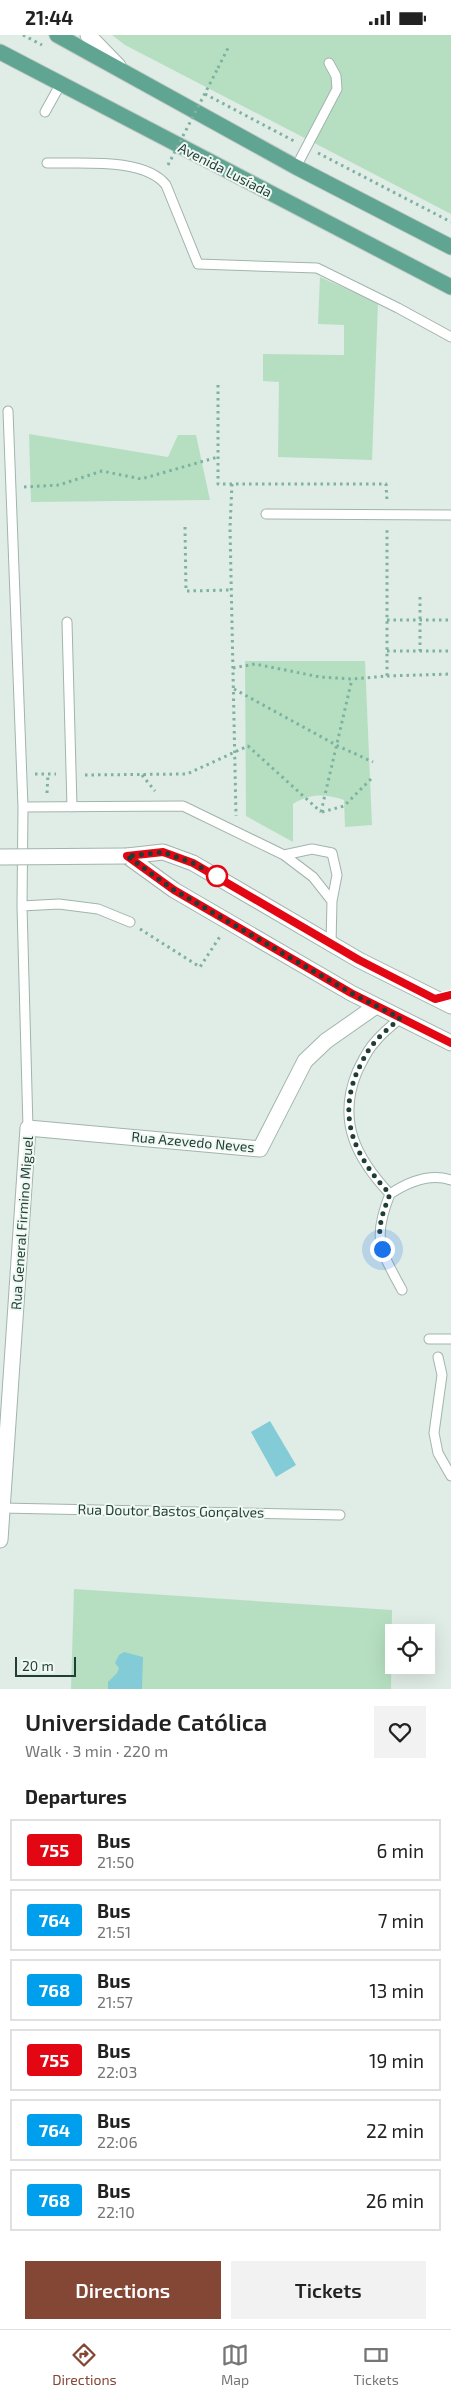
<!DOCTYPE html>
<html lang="en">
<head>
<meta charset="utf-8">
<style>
	:root { --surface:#fff; --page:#f2f2f2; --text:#222; --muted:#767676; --line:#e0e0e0; --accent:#854735 }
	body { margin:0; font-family:"Exo 2",sans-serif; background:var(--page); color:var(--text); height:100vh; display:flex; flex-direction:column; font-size:19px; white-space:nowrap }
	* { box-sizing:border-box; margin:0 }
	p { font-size:16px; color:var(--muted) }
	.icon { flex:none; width:28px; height:28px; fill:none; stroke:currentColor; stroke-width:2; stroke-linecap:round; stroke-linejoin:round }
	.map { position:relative; height:1654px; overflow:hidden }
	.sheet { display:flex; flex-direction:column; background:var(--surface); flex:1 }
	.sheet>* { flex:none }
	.badge { padding:0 10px; border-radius:4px; font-size:18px; line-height:32px }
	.controls { position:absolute; left:385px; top:1589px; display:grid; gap:10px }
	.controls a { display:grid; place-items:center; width:50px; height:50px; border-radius:0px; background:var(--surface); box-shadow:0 5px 20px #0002; font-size:25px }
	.scale { position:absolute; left:15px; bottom:12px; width:61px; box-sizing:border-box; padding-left:5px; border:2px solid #1f3e35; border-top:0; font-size:14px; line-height:18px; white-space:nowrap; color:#1f3e35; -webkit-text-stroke:4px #f0f8f4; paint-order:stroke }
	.you { position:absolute; width:25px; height:25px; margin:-12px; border:4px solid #fff; border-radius:50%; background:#1a73e8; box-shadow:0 0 0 8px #1a73e833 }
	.map>.badge { position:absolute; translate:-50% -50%; box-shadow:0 0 0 2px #fff }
	h2 { padding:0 25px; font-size:19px; line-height:45px }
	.round { display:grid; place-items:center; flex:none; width:52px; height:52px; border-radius:0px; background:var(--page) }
	.headline { display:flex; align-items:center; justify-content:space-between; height:85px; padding:0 25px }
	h1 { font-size:24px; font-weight:600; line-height:38px }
	.action { display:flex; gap:10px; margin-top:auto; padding:10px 25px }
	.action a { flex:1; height:58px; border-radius:0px; background:var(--accent); color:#fff; font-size:20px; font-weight:600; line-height:58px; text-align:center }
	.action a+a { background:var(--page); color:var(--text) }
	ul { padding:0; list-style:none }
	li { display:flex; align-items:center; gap:15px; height:62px; margin:0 10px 8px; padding:0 15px; border:2px solid var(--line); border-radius:0px }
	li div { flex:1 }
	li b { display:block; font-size:19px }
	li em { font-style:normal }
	li .badge { min-width:55px; font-weight:700; text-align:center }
	.status { display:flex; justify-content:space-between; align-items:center; height:35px; padding:0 25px; background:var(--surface); direction:ltr }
	.status svg { height:14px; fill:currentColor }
	.dock { display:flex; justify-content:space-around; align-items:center; height:70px; border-top:1px solid var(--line); background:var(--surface); font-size:14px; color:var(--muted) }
	.dock a { display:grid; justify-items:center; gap:2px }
	.dock .on { color:var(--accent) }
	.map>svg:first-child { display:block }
	.green { fill:#b6dfc1 }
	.water { fill:#83cbd6 }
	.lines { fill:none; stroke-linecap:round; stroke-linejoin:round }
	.service-casing { stroke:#a2b4ad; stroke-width:11 }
	.minor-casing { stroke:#a2b4ad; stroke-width:17 }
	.primary-casing { stroke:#c0c9c6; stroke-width:17 }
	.path { stroke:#7db2a0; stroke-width:3; stroke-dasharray:2.5 4; stroke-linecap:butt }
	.service { stroke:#fff; stroke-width:9 }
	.minor { stroke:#fff; stroke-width:15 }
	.primary { stroke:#60a592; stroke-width:15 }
	.minor-bridge-casing { stroke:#a2b4ad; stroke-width:17; stroke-linecap:butt }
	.path-bridge { stroke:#7db2a0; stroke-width:3; stroke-dasharray:2.5 4; stroke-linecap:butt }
	.minor-bridge { stroke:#fff; stroke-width:15 }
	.line-casing { stroke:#fff; stroke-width:11 }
	.line { stroke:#e30613; stroke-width:8 }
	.walk { stroke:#1f3e35; stroke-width:5; stroke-dasharray:0 9 }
	.stop-dot { fill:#fff; stroke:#e30613; stroke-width:2.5 }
	.labels { text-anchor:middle; stroke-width:4; stroke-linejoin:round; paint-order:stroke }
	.street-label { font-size:14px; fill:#1f3e35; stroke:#f0f8f4 }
</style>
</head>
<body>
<div class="status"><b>21:44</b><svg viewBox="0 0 49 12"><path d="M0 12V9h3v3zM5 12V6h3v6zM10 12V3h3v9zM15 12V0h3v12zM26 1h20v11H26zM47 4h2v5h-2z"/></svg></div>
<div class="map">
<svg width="451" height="1654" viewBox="0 0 451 1654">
	<rect width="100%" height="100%" fill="#e0ece6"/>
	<path class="green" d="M112 0H451V179L125 10Z
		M320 242 378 268 372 425 278 422 279 347 263 346V319L344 320V290L318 289Z
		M29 399 168 422 178 400H196L210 465 31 467Z
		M245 626H365L372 790 345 792 344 765C325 759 311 758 293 769V807L246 781Z
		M74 1554 392 1575 391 1654H71Z"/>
	<path class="water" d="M270 1386 296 1430 276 1442 251 1397Z
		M124 1617 143 1622 142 1654H108V1647L117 1638 119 1633 115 1628 119 1620Z"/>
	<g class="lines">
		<g class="service-casing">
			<path id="service" d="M45 77 60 50
				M47 128C80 129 144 122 166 150L198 229 317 233 398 273 451 302
				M296 132 337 54 336 41 329 28
				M8 376 23 772 22 871 28 1093
				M266 479 451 480
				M67 587 72 772
				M23 772 183 771 284 820 313 842 332 866 331 909
				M284 820 312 814 332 818 337 840 332 866
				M22 871 59 869 98 874 130 887
				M400 983C392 991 382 998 375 1007 367 1015 362 1027 357 1037 337 1086 356 1123 390 1159 372 1204 380 1214 402 1255
				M390 1159C408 1147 430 1138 451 1145
				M429 1304H451
				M438 1322 442 1340 434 1398 438 1418 451 1441
				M2 1473 340 1480"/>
		</g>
		<g class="minor-casing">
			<path id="minor" d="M88 0 118 31
				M127 821 174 855 351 958 451 1008
				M127 821 163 817 193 828 359 925 451 971
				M0 1505 28 1093 260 1114 305 1026 326 1006 376 971"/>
		</g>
		<g class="primary-casing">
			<path id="primary" d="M57 0 296 132 451 212
				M0 17 451 252"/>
		</g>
		<path class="path" d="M23 0 42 10
			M218 33 229 11
			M205 59 294 106
			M318 118 451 187
			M218 350V449H386L387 466
			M232 449 230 493 236 781
			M24 452 59 450 102 436 141 444 218 422
			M185 492 186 556 231 555
			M420 562V616
			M387 585H451
			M387 616H451
			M233 633 255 629 320 642 352 644 387 641V494
			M387 641 451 639
			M234 654 338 711 373 727
			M35 739H56
			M85 740 187 739 248 711 321 777
			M142 740 155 756
			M47 758 48 739
			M321 777 352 644
			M322 777 344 771 373 742
			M140 894 200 932 221 900"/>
		<use href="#service" class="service"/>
		<use href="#minor" class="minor"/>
		<use href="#primary" class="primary"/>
		<g class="minor-bridge-casing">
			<path id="minor-bridge" d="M0 822 127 821"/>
		</g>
		<path class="path-bridge" d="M168 130 218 33"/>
		<use href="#minor-bridge" class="minor-bridge"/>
	</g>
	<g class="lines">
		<g class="line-casing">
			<path id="line" d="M451 960 435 964 359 925 193 828 163 817 127 821 174 855 351 958 451 1008"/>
		</g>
		<use href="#line" class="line"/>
		<path class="walk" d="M217 841 193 828 163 817 127 821 174 855 351 958 400 983C392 991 382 998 375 1007 367 1015 362 1027 357 1037 337 1085 356 1123 390 1159 383 1177 376 1194 382 1214"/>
	</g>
	<circle class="stop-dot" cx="217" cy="841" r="10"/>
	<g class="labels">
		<g class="street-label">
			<text transform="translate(225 135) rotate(27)" y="5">Avenida Lusíada</text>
			<text transform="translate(193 1107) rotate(5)" y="5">Rua Azevedo Neves</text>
			<text transform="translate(22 1188) rotate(-86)" y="5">Rua General Firmino Miguel</text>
			<text transform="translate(171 1476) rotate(1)" y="5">Rua Doutor Bastos Gonçalves</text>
		</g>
	</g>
</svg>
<div class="controls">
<a><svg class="icon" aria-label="locate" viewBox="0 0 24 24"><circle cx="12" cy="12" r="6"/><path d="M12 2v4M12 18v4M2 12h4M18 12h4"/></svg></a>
</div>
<div class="scale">20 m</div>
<div class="you" style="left:382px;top:1214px"></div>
</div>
<section class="sheet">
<div class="headline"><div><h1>Universidade Católica</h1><p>Walk · 3 min · 220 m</p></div><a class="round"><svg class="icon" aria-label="heart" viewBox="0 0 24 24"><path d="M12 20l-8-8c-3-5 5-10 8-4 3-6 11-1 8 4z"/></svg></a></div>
<h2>Departures</h2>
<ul>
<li><span class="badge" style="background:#e30613;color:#fff">755</span><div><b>Bus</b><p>21:50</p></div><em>6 min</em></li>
<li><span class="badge" style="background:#009fee;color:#fff">764</span><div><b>Bus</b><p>21:51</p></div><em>7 min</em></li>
<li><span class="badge" style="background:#009fee;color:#fff">768</span><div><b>Bus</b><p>21:57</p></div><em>13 min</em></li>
<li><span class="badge" style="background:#e30613;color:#fff">755</span><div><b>Bus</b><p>22:03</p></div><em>19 min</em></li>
<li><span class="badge" style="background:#009fee;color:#fff">764</span><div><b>Bus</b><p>22:06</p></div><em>22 min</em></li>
<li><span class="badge" style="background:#009fee;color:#fff">768</span><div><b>Bus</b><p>22:10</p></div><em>26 min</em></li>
</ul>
<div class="action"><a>Directions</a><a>Tickets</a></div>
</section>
<nav class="dock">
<a class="on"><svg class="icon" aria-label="directions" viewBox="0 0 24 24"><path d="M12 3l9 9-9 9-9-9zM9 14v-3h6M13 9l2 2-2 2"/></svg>Directions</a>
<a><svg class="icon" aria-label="map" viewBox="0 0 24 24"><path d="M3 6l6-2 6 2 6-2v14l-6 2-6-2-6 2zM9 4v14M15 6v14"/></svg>Map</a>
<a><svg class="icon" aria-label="tickets" viewBox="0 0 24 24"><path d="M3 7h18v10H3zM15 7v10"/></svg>Tickets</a>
</nav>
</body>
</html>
